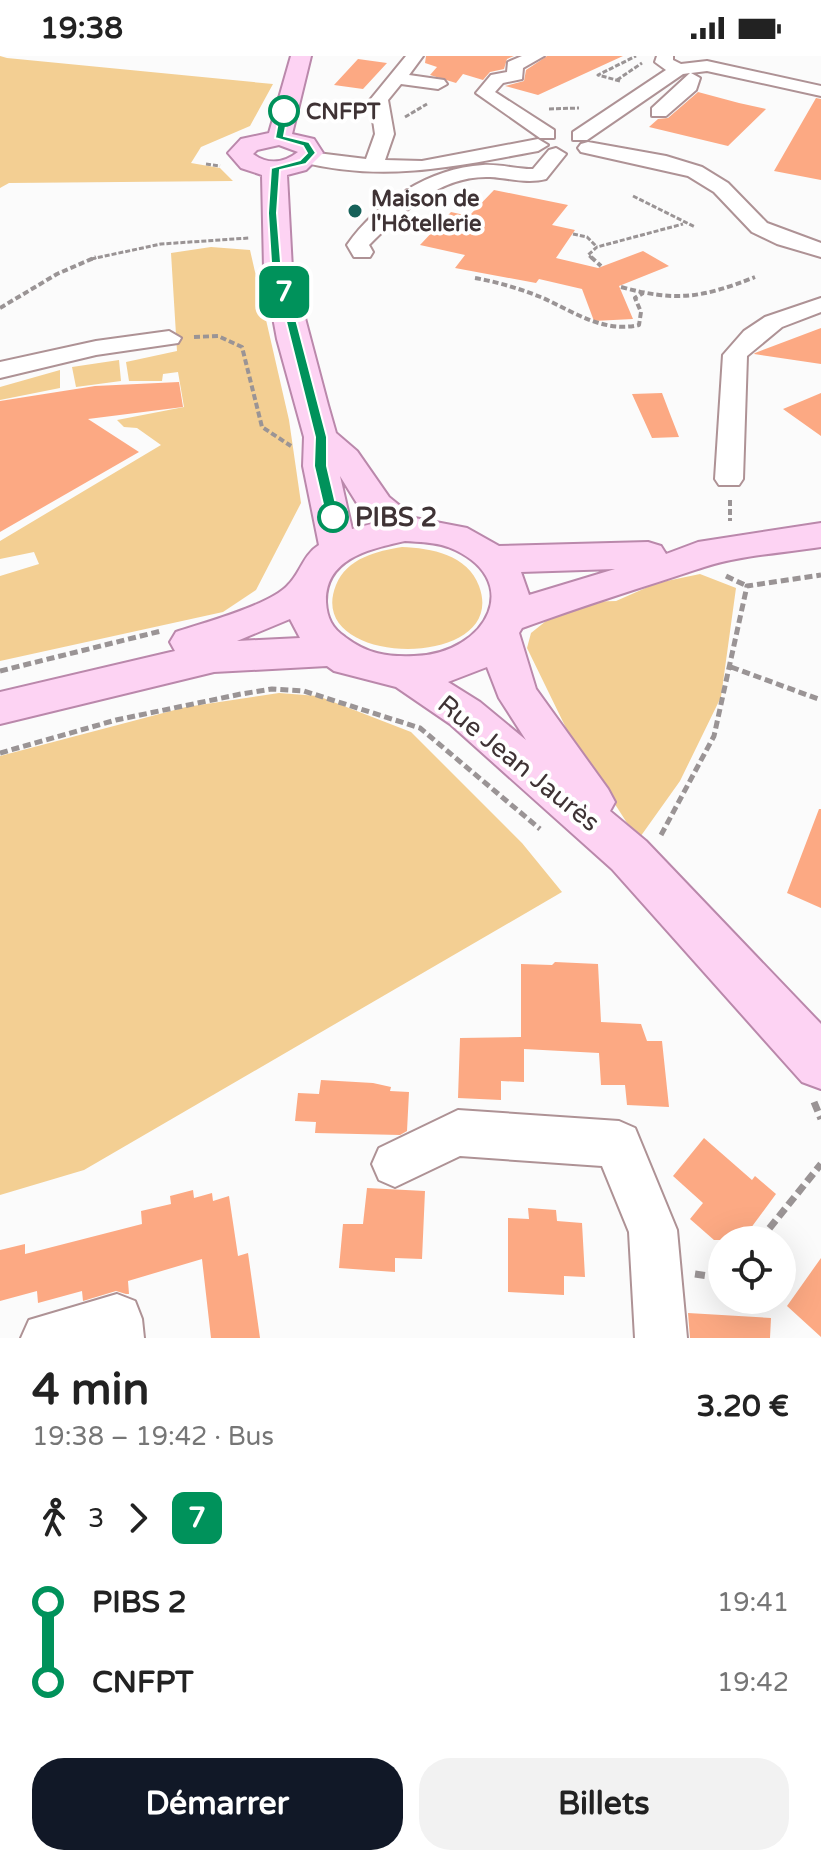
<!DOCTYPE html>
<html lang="fr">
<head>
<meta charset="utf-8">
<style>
	:root { --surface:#fff; --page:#f2f2f2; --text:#222; --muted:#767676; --accent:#111827 }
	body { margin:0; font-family:"Varela Round",sans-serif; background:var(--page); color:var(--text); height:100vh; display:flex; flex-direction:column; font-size:30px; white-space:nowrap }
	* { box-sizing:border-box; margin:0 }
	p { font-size:26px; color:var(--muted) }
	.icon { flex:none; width:44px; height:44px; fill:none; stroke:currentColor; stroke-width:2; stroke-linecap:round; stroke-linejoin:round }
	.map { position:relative; height:1282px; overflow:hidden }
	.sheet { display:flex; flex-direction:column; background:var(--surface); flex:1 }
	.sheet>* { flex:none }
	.badge { padding:0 16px; border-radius:12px; font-size:28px; line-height:52px }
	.buttons { position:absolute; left:708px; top:1170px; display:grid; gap:16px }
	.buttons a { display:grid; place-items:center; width:88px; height:88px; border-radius:50%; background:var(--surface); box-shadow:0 8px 32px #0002; font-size:40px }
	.map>.badge { position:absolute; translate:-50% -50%; box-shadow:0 0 0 4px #fff }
	.legs { display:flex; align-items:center; gap:12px; height:88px; padding:0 32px; font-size:26px }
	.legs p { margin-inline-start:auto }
	.overview { display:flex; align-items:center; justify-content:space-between; height:136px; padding:0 32px }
	h1 { font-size:44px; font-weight:700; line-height:60px }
	.cta { display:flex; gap:16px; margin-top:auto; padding:16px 32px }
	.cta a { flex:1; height:92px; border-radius:32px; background:var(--accent); color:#fff; font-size:32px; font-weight:700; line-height:92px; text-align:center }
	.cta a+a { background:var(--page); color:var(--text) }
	ul { padding:0 32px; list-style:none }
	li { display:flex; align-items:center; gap:28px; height:80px; font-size:30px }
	li i { display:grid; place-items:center; width:12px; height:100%; margin:0 10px; background:currentColor }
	li i::after { content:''; width:20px; height:20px; margin:-10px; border:6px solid; border-radius:50%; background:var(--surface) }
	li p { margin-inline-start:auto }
	li:first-child i { background:linear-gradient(#0000 50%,currentColor 0) }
	li:last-child i { background:linear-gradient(currentColor 50%,#0000 0) }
	.status { display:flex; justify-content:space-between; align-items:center; height:56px; padding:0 40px; background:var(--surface); direction:ltr }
	.status svg { height:22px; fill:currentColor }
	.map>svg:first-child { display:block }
	.green { fill:#f3cf93 }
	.building { fill:#fca983 }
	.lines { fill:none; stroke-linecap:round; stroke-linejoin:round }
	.minor-casing { stroke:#ae9295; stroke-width:4 }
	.major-casing { stroke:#ba88ab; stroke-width:4 }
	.path-far3 { stroke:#9a9495; stroke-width:3; stroke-dasharray:5 2; stroke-linecap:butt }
	.path-far2 { stroke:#9a9495; stroke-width:4; stroke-dasharray:6 3; stroke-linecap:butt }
	.path-far1 { stroke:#9a9495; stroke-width:5; stroke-dasharray:8 4; stroke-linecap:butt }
	.path { stroke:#9a9495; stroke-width:7; stroke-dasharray:10 5; stroke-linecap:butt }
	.minor { fill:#fff; fill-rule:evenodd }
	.major { fill:#fdd3f3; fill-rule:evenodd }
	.line-1 { fill:#00925b; stroke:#fff; stroke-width:2 }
	.stop-1-dot { fill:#fff; stroke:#00925b; stroke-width:4 }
	.poi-dot { fill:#17625a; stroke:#fff; stroke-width:3 }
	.labels { text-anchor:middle; stroke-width:8; stroke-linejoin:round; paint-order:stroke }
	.far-stop-label { font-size:22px; font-weight:bold; fill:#3f3335; stroke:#fff; text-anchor:start }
	.far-poi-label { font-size:22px; font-weight:bold; fill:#3f3335; stroke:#fff; text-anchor:start }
	.stop-label { font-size:26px; font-weight:bold; fill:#3f3335; stroke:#fff; text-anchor:start }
	.street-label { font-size:26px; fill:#3f3335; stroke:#fff }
</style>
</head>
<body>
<div class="status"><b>19:38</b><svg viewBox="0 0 49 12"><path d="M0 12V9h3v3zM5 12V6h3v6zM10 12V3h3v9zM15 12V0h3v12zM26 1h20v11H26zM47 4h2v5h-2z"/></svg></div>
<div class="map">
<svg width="821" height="1282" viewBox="0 0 821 1282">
	<rect width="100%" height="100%" fill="#fbfbfb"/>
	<path class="green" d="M0 0 7 2 273 28 250 70 201 91 191 107 220 112 233 125 9 127 0 132Z
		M211 191 250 194 289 364 301 447 256 534 223 556 0 605V520L39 508 34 496 0 503V485L161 389 137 372 124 371 117 364 184 351 178 316 163 318 162 325H129L126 306 177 295 171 197Z
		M119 304 121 325 76 331 72 311Z
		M60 314V332L0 344V331Z
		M402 491C431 492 468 499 479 530 511 615 302 613 336 529 347 502 377 495 402 491Z
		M700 518 736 532 721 641 680 725 638 784 566 672 527 592 531 577 561 553 583 546 616 545 657 527Z
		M279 637 318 640 411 676 522 787 562 836 84 1114 0 1139V700L186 651Z"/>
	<path class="building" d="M426 0H514L507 3 504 13 490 16 483 24 463 18 456 27 430 19 437 11 425 7Z
		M547 0H623L538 39 505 30 524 25 526 14Z
		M358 3 387 7 363 33 334 29Z
		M698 36 739 47 766 53 728 90 649 71 658 63 668 62Z
		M816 42 821 43V124L774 115Z
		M494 134 568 149 552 169 575 174 556 202 598 212 643 195 669 210 619 230 633 263 594 265 582 233 539 223 536 227 455 212 465 199 420 189 451 156 469 160Z
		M821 272V308L754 298 755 297Z
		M179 326 183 351 88 363 139 396 0 476V345L95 330Z
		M662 337 670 358 679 381 652 382 632 338Z
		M821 337V380L783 353Z
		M819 753H821V852L787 837Z
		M555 906 598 908 601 966 641 968 647 985H662L669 1051 627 1049 625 1029H601L599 997 524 993V1026L501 1025V1044L458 1042 460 982 521 981V908L552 909Z
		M321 1024 373 1027 391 1031 390 1035 409 1036 407 1075 400 1079 315 1077 316 1066 295 1065 298 1037 319 1038Z
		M704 1082 752 1124 755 1120 776 1138 742 1184H714L690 1163 703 1147 673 1120Z
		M367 1132 425 1135 422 1203 395 1202V1216L339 1212 343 1168H363Z
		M193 1134 194 1142 212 1137 213 1145 229 1140 238 1200 248 1197 260 1282H211L202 1203 128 1225 129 1238H126L116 1235 83 1245 82 1235 38 1247 37 1235 0 1245V1194L25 1188V1198L142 1168 141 1155 171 1148 170 1140Z
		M528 1152 556 1154 557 1165 582 1167 585 1221 564 1220V1239L508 1236V1162L529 1163Z
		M821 1202V1281L787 1250Z
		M688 1257 771 1262 770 1282H690Z"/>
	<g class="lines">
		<g class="minor-casing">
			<path id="minor" d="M406 0H423L409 19 444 24 447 28 438 33 401 28 388 44 394 78 385 104 422 105 538 83 548 89 538 95C456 110 386 127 302 106L299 102 302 98 309 96 366 103 375 78 370 44Z
				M522 0H544L523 12 522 23 503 27 495 36 554 74V82H540L476 37 491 19 507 16 508 6Z
				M657 0H673V4L681 8 707 5 821 30V40L707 15 691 17 700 22 696 34 666 60H652V52L690 17 683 18 587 84H573V76L666 14 655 6Z
				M588 86 666 100 702 111 728 127 767 167 821 187V201L777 188 752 176 714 136 688 120 581 96 578 92 581 88Z
				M556 92 566 98 546 123C527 128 509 122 490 121 440 119 402 156 369 189L373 196 370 201H354L347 189C377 146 430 112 483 109 500 108 516 113 533 113L549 94Z
				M821 242V256L782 271 747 300 743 423 739 429H719L715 423 723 299 744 275 765 261Z
				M169 275 181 282 178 287 96 299 0 322V306L96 285Z
				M458 1054 619 1065 635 1072 677 1174 687 1282H635L629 1176 602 1110 460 1100 395 1131 379 1124 372 1108 379 1092Z
				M117 1238 135 1245 142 1263 144 1282H21L29 1264Z"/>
		</g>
		<g class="major-casing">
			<path id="major" d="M291 0H311L292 78 314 83 323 97 306 114 287 119 292 213 328 349 336 377 357 395 389 441 415 462 467 472 499 490 648 486 661 490 666 498 698 486 821 467V491C783 497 741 499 704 511 643 531 582 550 522 572L519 577 536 633 608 733 615 746 610 755 646 785 821 968V1033L802 1026 612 813 450 668 396 631 334 615 327 610 214 616 0 668V636L175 595 170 586 176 576C203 567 270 549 288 529 301 516 303 499 319 489L303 410 304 381 277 283 264 213 262 119 241 112 228 97 241 83 269 77ZM279 89 298 96C284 107 268 109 253 98L257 94ZM340 420 363 457 375 467 352 473ZM405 485C419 486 434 486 448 491 527 522 488 598 414 600 386 601 368 598 345 581 332 572 327 562 326 546 325 502 370 493 405 485ZM615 513 529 539 521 516ZM290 563 300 582 237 585ZM487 611 499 642 526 684 480 646 448 626Z"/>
		</g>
		<path class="path-far3" d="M617 24 642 7
			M620 25 598 19 636 0
			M549 53 579 52
			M405 61 427 48
			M206 108 220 110
			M633 140 695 171
			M573 178 587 181 597 191
			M91 203 161 188 249 182
			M593 203 588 199 597 191 683 168"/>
		<path class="path-far2" d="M591 201 601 210
			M475 222C498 226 521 233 543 242 574 256 603 277 639 269L641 256 635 242 643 237
			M621 231C676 246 702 242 755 221
			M0 252 57 218 96 201
			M194 281 218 280 242 291 262 371 291 390
			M730 444V465"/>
		<path class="path-far1" d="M726 520 747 530
			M731 611 821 644
			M0 615 161 575
			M0 697 116 664 241 638 272 633 304 635 420 672 540 773
			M661 779 714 680 747 530 821 519"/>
		<path class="path" d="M814 1046 821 1063
			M760 1184 821 1108
			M695 1218 722 1222"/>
		<use href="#minor" class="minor"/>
		<use href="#major" class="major"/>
	</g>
	<path class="line-1" d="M284 53 289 55 284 80 309 86 316 97 306 108 280 114 277 157 281 206 327 381V410L339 461 333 465 326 461 314 410 315 381 271 206 268 157 271 112 300 104 307 97 303 90 275 82 280 55Z"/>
	<g class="stop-1-dot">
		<circle cx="284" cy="55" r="14"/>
		<circle cx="333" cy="461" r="14"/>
	</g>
	<circle class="poi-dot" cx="355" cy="155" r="8"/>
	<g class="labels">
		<g class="far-stop-label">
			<text x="306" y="63">CNFPT</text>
		</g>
		<g class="far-poi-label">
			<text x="371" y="150">Maison de<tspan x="371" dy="25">l'Hôtellerie</tspan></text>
		</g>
		<g class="stop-label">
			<text x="355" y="470">PIBS 2</text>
		</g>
		<g class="street-label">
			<text transform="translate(519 707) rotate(39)" y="9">Rue Jean Jaurès</text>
		</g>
	</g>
</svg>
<div class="buttons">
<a><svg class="icon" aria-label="locate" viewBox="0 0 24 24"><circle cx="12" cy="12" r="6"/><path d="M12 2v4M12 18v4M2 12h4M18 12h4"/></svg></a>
</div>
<b class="badge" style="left:284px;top:236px;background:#00925b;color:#fff">7</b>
</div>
<section class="sheet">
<div class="overview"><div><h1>4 min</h1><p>19:38 – 19:42 · Bus</p></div><b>3.20 €</b></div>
<div class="legs"><svg class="icon" aria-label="walk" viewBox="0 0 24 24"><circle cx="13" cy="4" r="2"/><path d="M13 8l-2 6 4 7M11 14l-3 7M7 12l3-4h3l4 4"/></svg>3<svg class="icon" aria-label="forward" viewBox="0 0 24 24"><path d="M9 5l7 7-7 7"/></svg><b class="badge" style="background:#00925b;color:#fff">7</b></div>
<ul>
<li><i style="color:#00925b"></i><b>PIBS 2</b><p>19:41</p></li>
<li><i style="color:#00925b"></i><b>CNFPT</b><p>19:42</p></li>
</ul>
<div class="cta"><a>Démarrer</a><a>Billets</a></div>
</section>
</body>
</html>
